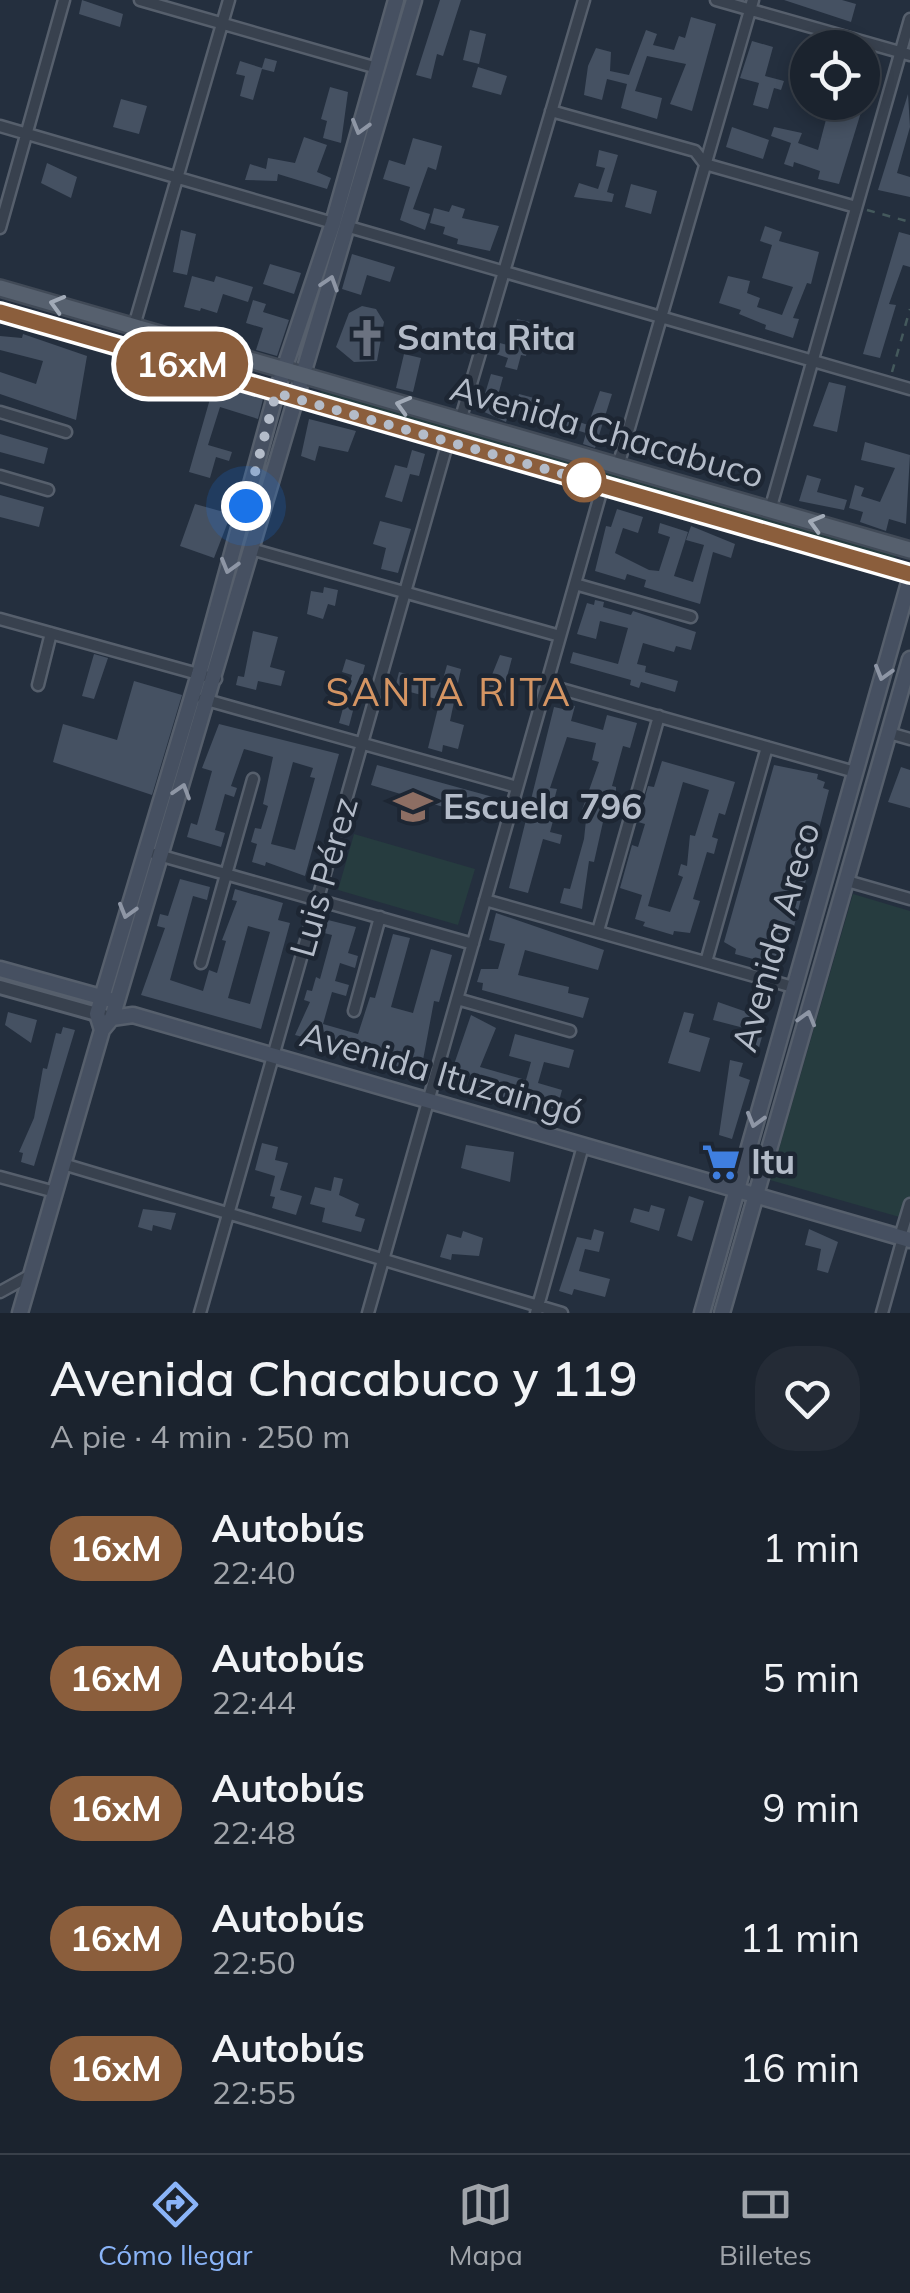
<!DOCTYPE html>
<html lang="es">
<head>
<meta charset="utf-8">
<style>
	:root { --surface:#1b232e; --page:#242b36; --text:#f1f3f6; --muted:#a0a4aa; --line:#39404a; --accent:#8ab4f8 }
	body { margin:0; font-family:Mulish,sans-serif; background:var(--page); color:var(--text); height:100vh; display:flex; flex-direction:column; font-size:38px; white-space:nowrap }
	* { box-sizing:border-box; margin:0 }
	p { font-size:32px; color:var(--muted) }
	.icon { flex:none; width:55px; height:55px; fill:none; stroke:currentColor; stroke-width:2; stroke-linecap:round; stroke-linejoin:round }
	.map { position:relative; height:1313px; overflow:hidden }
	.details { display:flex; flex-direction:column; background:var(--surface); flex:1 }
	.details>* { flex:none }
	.badge { padding:0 20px; border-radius:32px; font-size:35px; line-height:65px }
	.controls { position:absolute; left:790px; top:30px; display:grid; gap:20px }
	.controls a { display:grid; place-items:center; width:90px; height:90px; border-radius:50%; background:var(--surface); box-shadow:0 5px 15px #0003,0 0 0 2px var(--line); font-size:50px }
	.you { position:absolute; width:50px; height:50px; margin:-25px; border:8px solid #fff; border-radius:50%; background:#1a73e8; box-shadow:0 0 0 15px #1a73e833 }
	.map>.badge { position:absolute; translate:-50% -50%; box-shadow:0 0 0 5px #fff }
	.round { display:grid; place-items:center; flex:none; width:105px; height:105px; border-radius:40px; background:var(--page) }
	.head { display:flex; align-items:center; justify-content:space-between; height:170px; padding:0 50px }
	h1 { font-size:48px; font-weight:600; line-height:75px }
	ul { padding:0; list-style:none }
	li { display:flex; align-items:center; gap:30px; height:130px; padding:0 50px }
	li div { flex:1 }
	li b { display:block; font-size:38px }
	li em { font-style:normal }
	li .badge { min-width:110px; font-weight:700; text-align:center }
	.tabs { display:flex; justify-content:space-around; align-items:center; height:140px; border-top:2px solid var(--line); background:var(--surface); font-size:28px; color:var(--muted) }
	.tabs a { display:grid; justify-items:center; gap:5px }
	.tabs .selected { color:var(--accent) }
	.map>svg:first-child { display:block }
	.green { fill:#263c3f }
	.building { fill:#455162; fill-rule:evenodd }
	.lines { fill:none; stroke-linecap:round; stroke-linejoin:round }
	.minor-casing { stroke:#565f6c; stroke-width:15 }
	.tertiary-casing { stroke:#565f6c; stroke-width:18 }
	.secondary-casing { stroke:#565f6c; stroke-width:19 }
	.primary-casing { stroke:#414a57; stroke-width:20 }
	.path { stroke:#44595c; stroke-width:2.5; stroke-dasharray:8 8; stroke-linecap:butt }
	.minor { stroke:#38414e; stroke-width:10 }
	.tertiary { stroke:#38414e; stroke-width:12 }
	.secondary { stroke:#465061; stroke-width:14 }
	.primary { stroke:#56606e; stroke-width:15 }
	.oneway { stroke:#8e96a5 }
	.oneway2 { stroke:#a1aab7 }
	.line-casing { stroke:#fff; stroke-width:22 }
	.line { stroke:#8b5e3c; stroke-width:15 }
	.walk { stroke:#b4bcc9; stroke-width:10; stroke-dasharray:0 18 }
	.stop-dot { fill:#fff; stroke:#8b5e3c; stroke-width:5 }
	.labels { text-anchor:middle; stroke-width:9; stroke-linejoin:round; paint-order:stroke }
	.poi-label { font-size:35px; font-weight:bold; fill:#b4bcc9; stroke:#1d2633; text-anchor:start }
	.street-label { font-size:35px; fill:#b4bcc9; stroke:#1d2633 }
	.neighbourhood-label { font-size:38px; letter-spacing:2.5px; fill:#d59563; stroke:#1d2633 }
</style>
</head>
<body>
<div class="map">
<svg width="910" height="1313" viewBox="0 0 910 1313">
	<rect width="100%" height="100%" fill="#242f3e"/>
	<path class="green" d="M321 390 896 555 894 564 319 399Z
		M354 834 475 869 458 925 338 890Z
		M853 894 910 911V1220L770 1180Z"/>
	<path class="building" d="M82 0 123 14 120 27 79 14Z
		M440 0H461L443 56 437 54 431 79 416 75Z
		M784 0H842L856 4 851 22Z
		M691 17 716 24 692 111 670 104 686 64 647 56 635 91 662 98 657 119 621 108 627 84 607 79 602 100 584 95 588 66 596 48 611 52 610 71 629 75 646 30 657 34 653 45 674 50 679 36 685 38Z
		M470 30 486 34 479 64 463 60Z
		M752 41 773 47 765 76 784 81 781 90 774 88 768 109 753 105 759 83 740 78Z
		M265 58 277 61 274 72 262 69 253 100 240 96 245 76 236 74 240 61 262 68Z
		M478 67 507 76 501 95 472 87Z
		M330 87 348 92 341 143 323 138 327 121 321 119Z
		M908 94 910 127 897 173 910 177V197L878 190Z
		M121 99 147 106 139 134 113 127Z
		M846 103 862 109 839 184 818 179 820 171 794 162 793 167 784 164 791 143 771 136 774 127 802 133 798 143 818 150 828 112 841 116Z
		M732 127 769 140 763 159 726 147Z
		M304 137 327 145 317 172 331 178 327 189 278 174 277 181 245 180 250 164 266 169 268 158 295 163Z
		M413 138 442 146 436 170 428 167 413 209 430 214 425 230 400 220 410 187 383 179 389 160 405 165Z
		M599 150 618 155 607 192 614 194 612 202 574 197 579 183 598 189 605 168 596 166Z
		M47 163 77 177 71 198 41 183Z
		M631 184 657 191 651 214 625 207Z
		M452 205 465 209 462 218 499 226 490 251 457 244 458 239 443 234 445 227 430 223 434 208 449 212Z
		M765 226 782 232 779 241 819 252 811 284 807 283 793 318 799 319 793 338 765 329 766 325 739 314 741 310 719 303 728 276 750 281 747 293 760 298 757 307 782 315 793 287 762 278 772 245 760 241Z
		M181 230 196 234 187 275 173 272Z
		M899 232 910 235V267L903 265 889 304 896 305 880 358 863 354Z
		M352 254 395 267 390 282 367 275 361 295 342 289Z
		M270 264 301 273 294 294 263 284Z
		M192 276 214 282 216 276 253 287 248 302 223 294 217 313 201 308 200 311 184 307Z
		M253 300 266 304 263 312 289 320 277 356 256 350 263 328 246 323Z
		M362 306 376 309 384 322 377 361 354 362 336 347 349 313Z
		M517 319 534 323 526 356 521 355 517 370 505 367 508 358 496 354 500 343 511 346Z
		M23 334 87 356 76 420 0 394V372L36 384 43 361 0 350V336L22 338Z
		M404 354 421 358 413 392 396 388Z
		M491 374 503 377 498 395 517 401 519 394 534 398 529 417 509 412 506 422 480 410Z
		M829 382 846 386 837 432 813 426Z
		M214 385 263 399 258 419 220 407 208 445 232 452 229 461 216 457 210 478 189 472Z
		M600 391 612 394 595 448 583 444 586 433 556 424 559 415 588 425Z
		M309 419 356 431 348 452 319 446 315 461 301 456Z
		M0 434 48 448 44 464 0 452Z
		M865 442 910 455 906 524 889 519 886 531 860 522 863 512 849 508 855 485 864 488 861 496 880 502 895 468 861 460Z
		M412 450 425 454 419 476 410 474 402 502 385 497 395 465 407 468Z
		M807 475 821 479 817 492 847 500 844 510 799 501Z
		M0 495 44 507 39 527 0 517Z
		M195 504 231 514 214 558 180 546Z
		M617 509 643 517 638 533 623 528 615 553 649 570 659 571 670 537 658 533 660 523 688 532 674 576 693 582 704 545 686 540 691 526 735 544 731 558 713 552 700 604 644 587 646 580 627 574 625 580 595 571 606 526 611 527Z
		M380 521 411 529 398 573 381 569 386 548 373 544Z
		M324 587 338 590 335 606 328 604 323 619 307 614 311 591 323 593Z
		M595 600 604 602 603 607 631 615 633 611 696 632 691 650 676 646 674 652 643 643 637 664 646 666 645 672 678 681 675 692 641 682 639 688 630 685 631 680 570 663 573 652 618 664 628 628 600 621 596 639 577 634 587 603 594 605Z
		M253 631 278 637 270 667 285 671 281 686 258 681 256 690 236 685 238 676 244 677Z
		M94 654 108 658 94 699 82 696Z
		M500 655 512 658 502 696 485 692Z
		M346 659 365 665 349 726 339 723 352 675 342 672Z
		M447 665 461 669 450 721 464 725 458 749 443 745 442 752 428 748 440 700 395 688 399 672 442 683Z
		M134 681 182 695 152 795 53 762 63 724 117 740Z
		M564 703 575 706 571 721 575 722 603 730 607 715 637 723 630 748 623 746 612 786 616 787V800L612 815 605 813 594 862 589 861 582 909 560 903 564 888 570 889 584 839 586 820 582 810 599 762 592 760 596 743 567 737 550 788 557 789 553 804 557 806 550 832 562 835 560 844 543 839 528 893 509 888 554 707 563 709Z
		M219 724 339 754 305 876 266 862 265 866 252 862 257 844 251 842 255 828 261 829 268 806 263 804 273 757 244 749 231 786 237 788 234 797 225 794 215 830 225 833 221 847 187 837 191 823 197 825 212 771 202 768ZM293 762 313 768 310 777 315 778 295 850 271 844Z
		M662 761 735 782 725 815 719 813 712 837 718 839 714 854 707 852 693 899 700 901 690 933 674 931 673 935 643 926 645 922 635 919 642 895 620 888 632 845 638 847 645 824 638 822 648 786 654 787ZM683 782 709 790 695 836 690 835 687 866 681 864 678 875 683 877 670 912 648 906Z
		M377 765 493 797 486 820 371 785Z
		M774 765 818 774 817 779 825 782 823 788 829 790 791 938 786 937 780 958 764 962 735 954 736 949 724 942Z
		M901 767 910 770V808L888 802Z
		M180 879 210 887 207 900 193 896 170 980 203 991 209 970 217 973 226 941 222 940 237 901 232 900 235 889 283 903 278 920 290 923 261 1029 141 995 165 928 157 926 160 914 168 916ZM248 926 270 932 250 1004 228 998Z
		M496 913 604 950 598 970 525 950 518 975 569 987 568 993 589 998 583 1018 482 990 483 983 477 982 481 969H498L505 944 489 940Z
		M328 920 356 927 348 953 358 956 355 968 340 963 335 981 349 985 346 996 332 992 323 1024 358 1034 370 997 375 998 393 934 410 938 391 1007 413 1013 431 949 452 955 439 1002 434 1001 423 1060 417 1059 413 1072 364 1054 363 1060 353 1057 355 1051 295 1035 310 1002 304 1000 307 990 312 991 316 977 320 979 332 935 324 933Z
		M718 1002 767 1019 758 1051 743 1047 748 1029 713 1020Z
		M8 1012 37 1020 31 1043 5 1025Z
		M684 1012 694 1014 689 1032 710 1038 700 1072 668 1063Z
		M471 1015 496 1028 480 1067 526 1080 531 1062 509 1056 515 1034 574 1050 569 1068 544 1062 538 1083 562 1090 557 1109 472 1093 463 1083 449 1079Z
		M63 1027 75 1030 34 1166 21 1162 23 1153 19 1152 34 1118 43 1068 47 1069 56 1033 61 1034Z
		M730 1060 743 1063 739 1076 750 1080 732 1139 719 1135Z
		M262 1143 278 1147 275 1160 288 1163 280 1190 302 1196 296 1215 272 1208 275 1197 270 1196 275 1176 255 1170Z
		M466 1145 514 1152 510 1182 461 1168Z
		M334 1177 343 1179 339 1195 359 1204 355 1216 365 1219 361 1232 322 1222 325 1208 310 1204 315 1187 331 1191Z
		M689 1196 704 1201 692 1241 677 1236Z
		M651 1205 665 1209 659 1231 630 1222 634 1208 649 1212Z
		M143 1209 176 1213 171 1230 153 1225 152 1231 138 1227Z
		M594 1229 604 1232 599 1252 585 1249 579 1271 610 1279 605 1297 574 1289 572 1295 559 1291 577 1237 591 1240Z
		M809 1229 838 1242 828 1273 817 1270 821 1249 805 1245Z
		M463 1231 483 1238 479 1256 452 1254 451 1260 440 1257 447 1234 461 1238Z"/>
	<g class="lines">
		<g class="minor-casing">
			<path id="minor" d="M140 0 377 68
				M716 0 910 55
				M551 111 695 151 705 164 856 207
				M0 126 333 223
				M349 227 910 389
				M0 228 64 0
				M134 326 229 0
				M0 412 66 432
				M460 421 584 0
				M618 466 753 0
				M0 476 48 490
				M770 510 910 19
				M251 549 560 636
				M575 584 691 617
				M0 619 216 679
				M38 685 51 633
				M547 685 855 772
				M203 699 517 787
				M889 733 910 739
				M155 854 473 944
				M847 881 910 899
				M485 900 793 987
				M598 931 659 716
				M706 962 767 747
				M201 963 253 779
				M457 999 570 1031
				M354 1011 380 917
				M63 1164 562 1313
				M0 1177 55 1192
				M900 1237 910 1204
				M0 1292 31 1275
				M200 1313 448 441
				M368 1313 603 485
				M536 1313 583 1146
				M882 1313 901 1245"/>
		</g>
		<g class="tertiary-casing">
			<path id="tertiary" d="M0 987 104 1016"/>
		</g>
		<g class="secondary-casing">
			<path id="secondary" d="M0 969 108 999
				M112 1018 133 1015 910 1240
				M102 1030 97 1014 199 674 276 393 333 223 396 0
				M20 1313 102 1030 112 1018 414 0
				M702 1313 910 579
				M722 1313 910 659"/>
		</g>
		<g class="primary-casing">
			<path id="primary" d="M0 288 910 550
				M0 312 910 574"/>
		</g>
		<path class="path" d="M867 210 910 222
			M892 372 910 309"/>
		<use href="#minor" class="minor"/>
		<use href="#tertiary" class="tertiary"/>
		<use href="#secondary" class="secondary"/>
		<use href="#primary" class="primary"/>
	</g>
	<defs><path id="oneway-chevron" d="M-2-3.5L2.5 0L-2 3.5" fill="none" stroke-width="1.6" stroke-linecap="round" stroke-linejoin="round" transform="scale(2.5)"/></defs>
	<g class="oneway">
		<use href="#oneway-chevron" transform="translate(360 127) rotate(106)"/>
		<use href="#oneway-chevron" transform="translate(330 283) rotate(-72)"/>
		<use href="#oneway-chevron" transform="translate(229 566) rotate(106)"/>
		<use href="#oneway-chevron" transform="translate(883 673) rotate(106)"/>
		<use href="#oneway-chevron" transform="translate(182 791) rotate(-73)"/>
		<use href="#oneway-chevron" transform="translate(127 911) rotate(106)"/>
		<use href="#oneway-chevron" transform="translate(807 1018) rotate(-74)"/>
		<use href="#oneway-chevron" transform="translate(755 1120) rotate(106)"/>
	</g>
	<g class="oneway2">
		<use href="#oneway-chevron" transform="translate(57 304) rotate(-164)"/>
		<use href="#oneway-chevron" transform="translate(403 405) rotate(-164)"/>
		<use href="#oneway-chevron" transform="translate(816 523) rotate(-164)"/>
	</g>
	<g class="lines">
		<g class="line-casing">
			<path id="line" d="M0 312 910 574"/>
		</g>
		<use href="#line" class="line"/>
		<path class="walk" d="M246 506 276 393 584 480"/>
	</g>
	<defs>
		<g id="church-bare" transform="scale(3)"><path d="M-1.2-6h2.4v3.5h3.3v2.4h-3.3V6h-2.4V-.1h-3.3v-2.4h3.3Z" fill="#6b7280" stroke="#1d2633" stroke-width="2.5" paint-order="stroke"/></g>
		<g id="school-bare" transform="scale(3)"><path d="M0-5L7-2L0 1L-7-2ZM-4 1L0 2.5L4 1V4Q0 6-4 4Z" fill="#8d6e63" stroke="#1d2633" stroke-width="2.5" paint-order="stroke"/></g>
		<g id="supermarket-bare" transform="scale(3)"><path d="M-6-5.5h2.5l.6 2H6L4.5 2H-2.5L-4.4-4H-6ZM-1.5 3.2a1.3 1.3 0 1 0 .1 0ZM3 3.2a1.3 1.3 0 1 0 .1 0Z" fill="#3f7fe0" stroke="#1d2633" stroke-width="2.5" paint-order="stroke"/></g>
	</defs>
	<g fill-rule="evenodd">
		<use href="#church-bare" x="367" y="338"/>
		<use href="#school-bare" x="413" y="807"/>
		<use href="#supermarket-bare" x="721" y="1162"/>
	</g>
	<circle class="stop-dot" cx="584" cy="480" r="20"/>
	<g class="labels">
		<g class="poi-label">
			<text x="397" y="350">Santa Rita</text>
			<text x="443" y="819">Escuela 796</text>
			<text x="751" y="1174">Itu</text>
		</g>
		<g class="street-label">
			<text transform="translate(607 432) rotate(16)" y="12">Avenida Chacabuco</text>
			<text transform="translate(324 877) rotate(-74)" y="12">Luis Pérez</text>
			<text transform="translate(776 937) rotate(-74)" y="12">Avenida Areco</text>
			<text transform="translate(442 1074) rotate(16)" y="12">Avenida Ituzaingó</text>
		</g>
		<g class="neighbourhood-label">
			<text x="449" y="706">SANTA RITA</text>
		</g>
	</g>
</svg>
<div class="controls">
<a><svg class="icon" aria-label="locate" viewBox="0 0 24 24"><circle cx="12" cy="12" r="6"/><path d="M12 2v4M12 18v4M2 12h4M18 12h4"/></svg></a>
</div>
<div class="you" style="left:246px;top:506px"></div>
<b class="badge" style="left:182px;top:364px;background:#8b5e3c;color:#fff">16xM</b>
</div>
<section class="details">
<div class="head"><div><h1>Avenida Chacabuco y 119</h1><p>A pie · 4 min · 250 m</p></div><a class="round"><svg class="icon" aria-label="heart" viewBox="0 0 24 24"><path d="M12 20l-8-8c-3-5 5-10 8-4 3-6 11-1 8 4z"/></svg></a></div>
<ul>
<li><span class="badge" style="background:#8b5e3c;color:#fff">16xM</span><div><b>Autobús</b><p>22:40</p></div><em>1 min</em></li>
<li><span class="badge" style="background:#8b5e3c;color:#fff">16xM</span><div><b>Autobús</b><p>22:44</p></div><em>5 min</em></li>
<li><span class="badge" style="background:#8b5e3c;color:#fff">16xM</span><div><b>Autobús</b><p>22:48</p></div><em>9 min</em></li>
<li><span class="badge" style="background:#8b5e3c;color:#fff">16xM</span><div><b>Autobús</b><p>22:50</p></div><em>11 min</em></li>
<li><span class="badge" style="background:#8b5e3c;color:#fff">16xM</span><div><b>Autobús</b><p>22:55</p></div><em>16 min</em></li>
</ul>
</section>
<nav class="tabs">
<a class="selected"><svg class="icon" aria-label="directions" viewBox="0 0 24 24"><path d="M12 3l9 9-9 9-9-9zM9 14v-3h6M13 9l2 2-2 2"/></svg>Cómo llegar</a>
<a><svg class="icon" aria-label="map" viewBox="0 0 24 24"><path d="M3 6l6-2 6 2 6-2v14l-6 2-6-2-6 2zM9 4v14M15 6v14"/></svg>Mapa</a>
<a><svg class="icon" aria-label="tickets" viewBox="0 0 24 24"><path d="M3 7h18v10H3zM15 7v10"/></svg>Billetes</a>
</nav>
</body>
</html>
